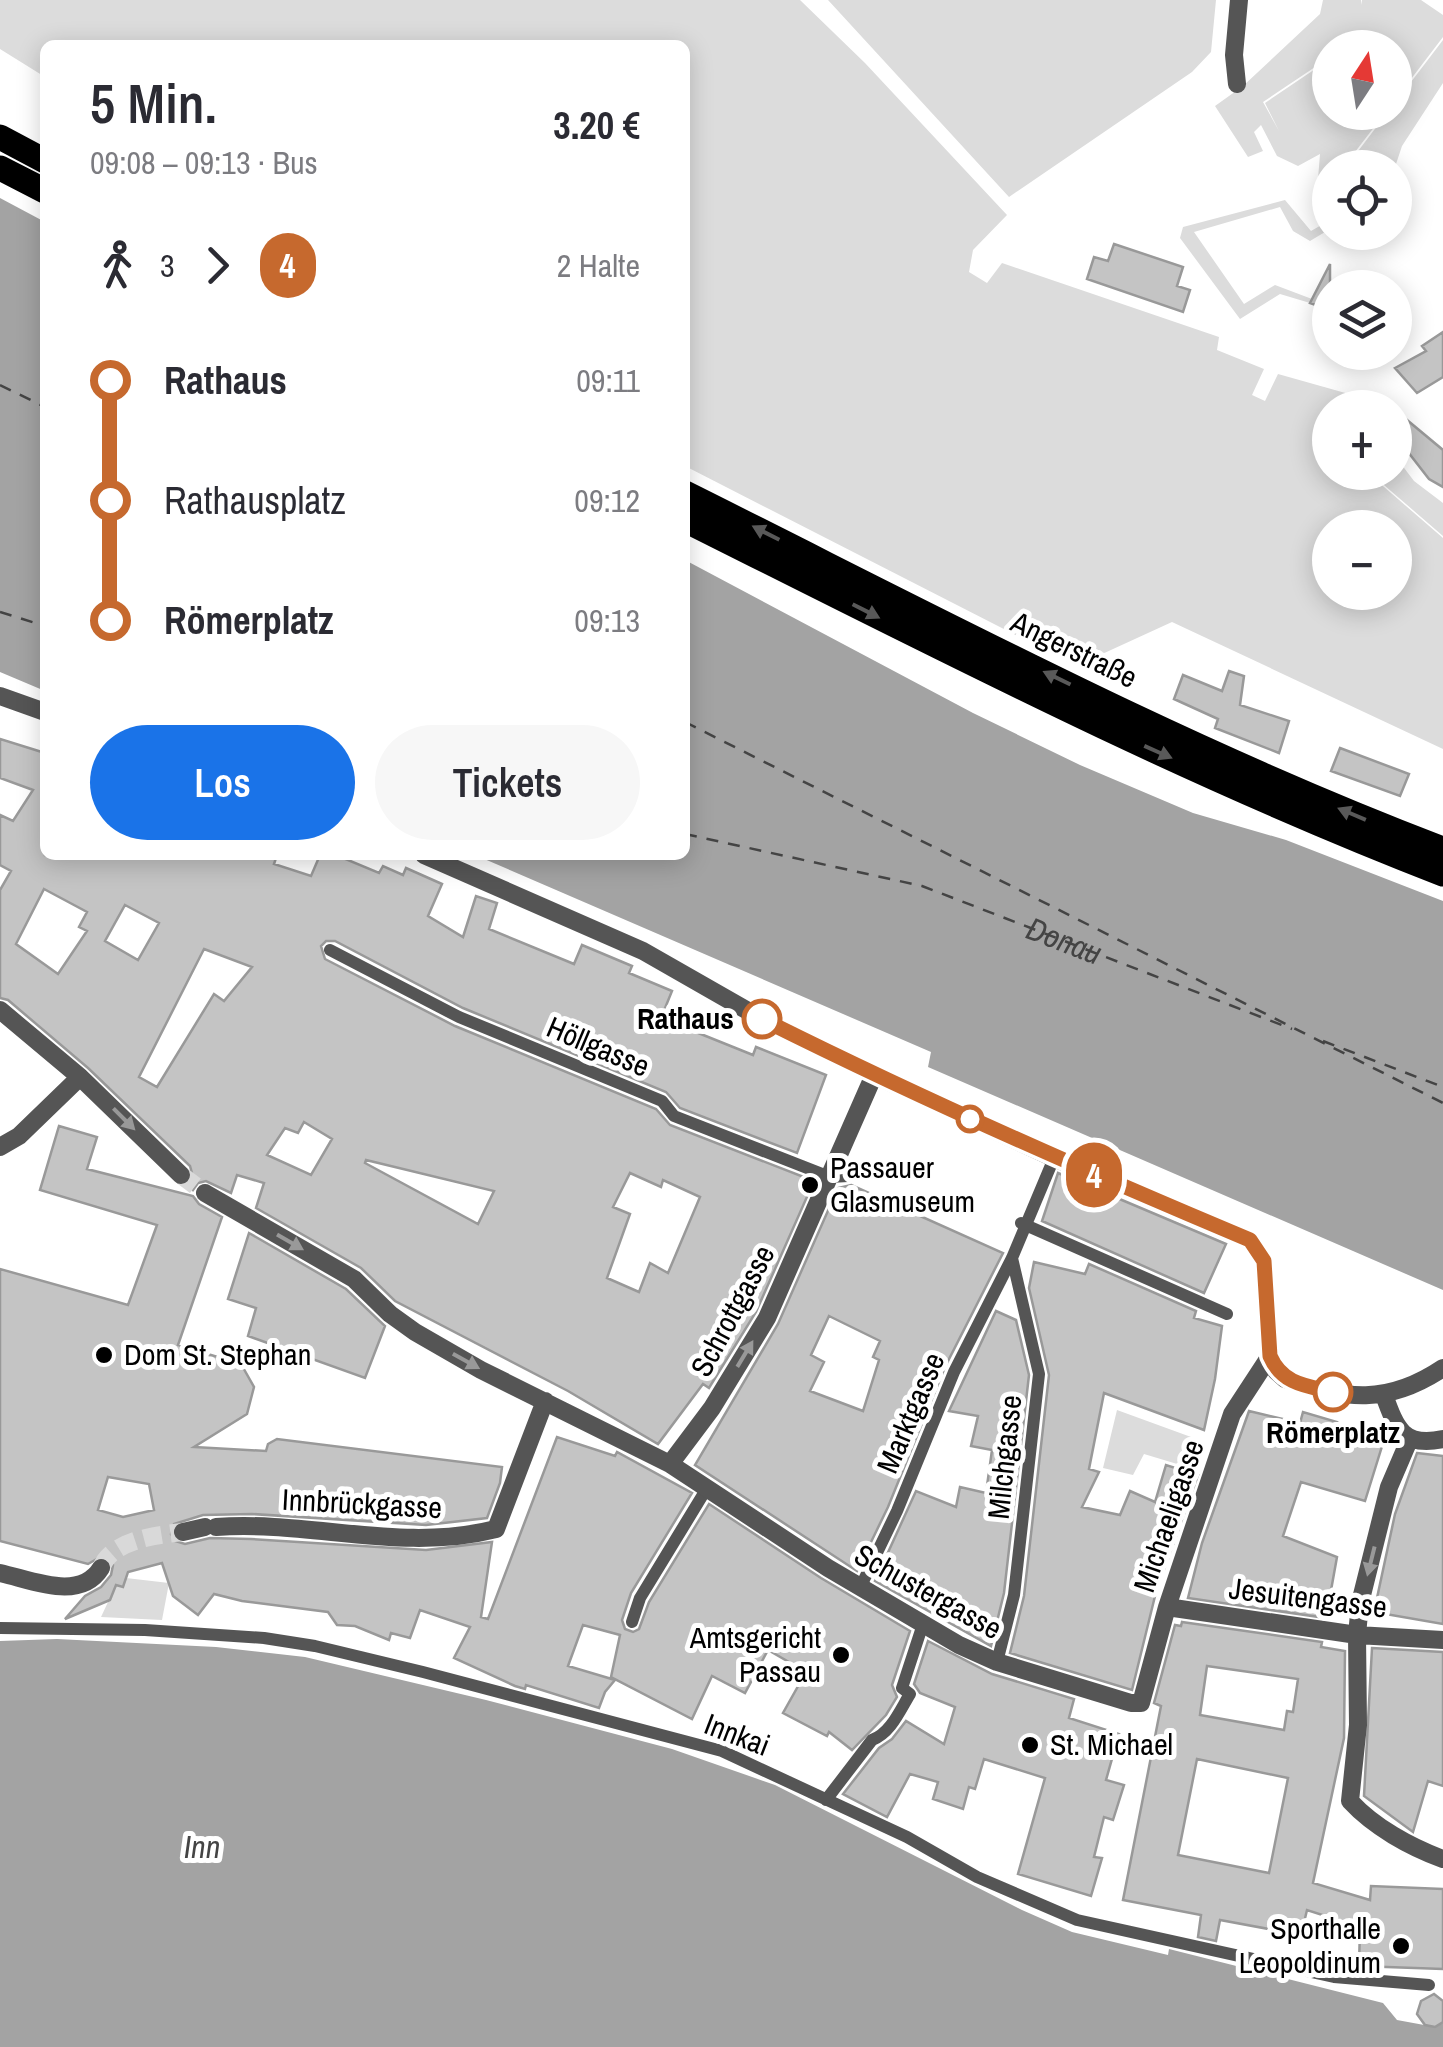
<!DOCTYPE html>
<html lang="de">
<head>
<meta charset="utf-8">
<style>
	:root { --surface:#fff; --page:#f7f7f7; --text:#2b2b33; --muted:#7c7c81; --accent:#1a73e8 }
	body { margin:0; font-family:"Archivo Narrow",sans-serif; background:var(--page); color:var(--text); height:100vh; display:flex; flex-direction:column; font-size:38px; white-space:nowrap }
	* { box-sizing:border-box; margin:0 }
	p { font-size:32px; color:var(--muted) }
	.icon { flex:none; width:55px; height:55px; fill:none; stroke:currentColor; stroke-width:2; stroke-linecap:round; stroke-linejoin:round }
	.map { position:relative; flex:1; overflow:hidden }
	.sheet { position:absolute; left:40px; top:40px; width:650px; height:820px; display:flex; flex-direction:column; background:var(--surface); border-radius:15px; box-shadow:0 5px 25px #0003 }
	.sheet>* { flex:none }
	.badge { padding:0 20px; border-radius:32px; font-size:35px; line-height:65px }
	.needle { width:65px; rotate:12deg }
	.tools { position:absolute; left:1312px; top:30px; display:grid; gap:20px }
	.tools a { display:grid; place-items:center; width:100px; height:100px; border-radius:50%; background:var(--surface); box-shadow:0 5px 25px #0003; font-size:50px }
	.map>.badge { position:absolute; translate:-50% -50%; box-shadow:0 0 0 5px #fff }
	.legs { display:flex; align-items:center; gap:15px; height:110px; padding:0 50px; font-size:32px }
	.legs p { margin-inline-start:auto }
	.overview { display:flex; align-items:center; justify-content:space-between; height:170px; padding:0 50px }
	h1 { font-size:55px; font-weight:600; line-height:75px }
	.button { display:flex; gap:20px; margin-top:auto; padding:20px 50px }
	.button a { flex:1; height:115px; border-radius:60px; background:var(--accent); color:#fff; font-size:40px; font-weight:600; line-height:115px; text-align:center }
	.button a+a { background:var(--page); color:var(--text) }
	ul { padding:0 50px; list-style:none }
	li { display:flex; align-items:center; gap:35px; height:120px; font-size:38px }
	li i { display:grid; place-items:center; width:15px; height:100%; margin:0 12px; background:currentColor }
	li i::after { content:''; width:25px; height:25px; margin:-12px; border:8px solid; border-radius:50%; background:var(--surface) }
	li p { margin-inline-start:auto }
	li:first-child i { background:linear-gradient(#0000 50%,currentColor 0) }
	li:last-child i { background:linear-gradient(currentColor 50%,#0000 0) }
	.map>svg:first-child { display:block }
	.green { fill:#dcdcdc; fill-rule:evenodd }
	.water { fill:#a3a3a3 }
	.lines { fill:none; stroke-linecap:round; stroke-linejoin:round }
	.ferry { stroke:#444; stroke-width:2.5; stroke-dasharray:12 10; stroke-linecap:butt }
	.building { fill:#c4c4c4; stroke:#999; stroke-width:2.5; fill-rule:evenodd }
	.minor-tunnel { stroke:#d9d9d9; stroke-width:18; stroke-dasharray:18 9; stroke-linecap:butt }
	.pedestrian { stroke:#555; stroke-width:12 }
	.minor { stroke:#555; stroke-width:18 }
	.primary { stroke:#000; stroke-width:25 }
	.oneway { fill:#595959 }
	.oneway2 { fill:#999 }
	.line-1-casing { stroke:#fff; stroke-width:22 }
	.line-1 { stroke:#c6692e; stroke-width:15 }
	.stop-1-dot { fill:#fff; stroke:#c6692e; stroke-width:5 }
	.poi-dot { fill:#000; stroke:#fff; stroke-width:4 }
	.labels { text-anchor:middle; stroke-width:10; stroke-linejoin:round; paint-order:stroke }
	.street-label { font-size:30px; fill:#000; stroke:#fff }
	.stop-label { font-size:30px; font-weight:bold; fill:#000; stroke:#fff; text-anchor:end }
	.poi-label { font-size:30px; fill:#000; stroke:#fff; text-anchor:start }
	.water-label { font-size:32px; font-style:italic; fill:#444; stroke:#fff }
</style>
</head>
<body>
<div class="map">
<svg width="1443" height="2047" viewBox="0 0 1443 2047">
	<rect width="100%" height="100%" fill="#fff"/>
	<path class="green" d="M0 0H800L865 63 1007 215 973 250 969 272 987 283 1002 263 1219 337 1217 350 1264 369 1252 395 1265 401 1278 374 1388 405 1330 408V472L1375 473 1376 480 1443 538V749L1172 622 1076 666 685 466V45H45V77L0 49ZM1330 528H1395V592H1330Z
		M828 0H1216L1211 52 1192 72 1009 197Z
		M1323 0H1361V5L1362 0H1421L1443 15V37L1395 100V48H1330V57L1263 102 1279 131 1265 103 1330 59V112L1385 113 1345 165 1330 168V173L1318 179 1320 154 1298 166 1277 156 1261 125 1254 132 1263 151 1248 157 1215 106 1243 86 1320 14Z
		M1443 40V83L1402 146 1395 167H1346L1387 113 1395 112V103Z
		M1285 200 1311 231 1330 220V229L1310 241 1293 231 1280 207 1194 232 1244 304 1275 285 1312 299 1310 303 1280 294 1240 319 1180 238 1183 227Z
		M1395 456 1414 481 1443 503V536L1377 479V473L1395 472Z
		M1117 1410 1202 1441 1197 1470 1144 1454 1133 1475 1103 1468Z
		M126 1578 169 1583 162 1620 101 1617 116 1585 123 1587Z"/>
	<path class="water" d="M0 198 45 222V691L0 672Z
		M685 560 973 713 1080 765 1193 813 1286 840 1443 901V1290L928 1067 931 1052 475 855H685Z
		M57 1639 216 1647 305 1657 486 1700 672 1749 775 1785 1022 1910 1072 1932 1168 1955 1169 1949 1383 2003 1397 2020 1435 2027 1443 2022V2047H0V1641Z"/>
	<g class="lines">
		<g class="ferry">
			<path d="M0 385 45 407"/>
			<path d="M0 612 45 626"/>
			<path d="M685 722 1443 1103"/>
			<path id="s1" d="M685 834 922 886 1292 1029"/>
			<path d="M1323 1041 1443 1087"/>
		</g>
	</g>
	<path class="building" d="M1114 244 1183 267 1177 286 1190 290 1183 312 1087 279 1094 257 1108 261Z
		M1330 264V310L1310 303Z
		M1443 332V377L1417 393 1395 368 1426 351 1422 346Z
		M1395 410 1443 450V487L1429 479 1408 452 1395 451Z
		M1229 671 1244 676 1240 705 1289 721 1279 753 1215 728 1218 719 1174 699 1183 675 1222 691Z
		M0 739 45 753V855H277L274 864 311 876 320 855H336L379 873 383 866 403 875 406 868 442 884 428 916 463 937 476 896 497 903 489 929 574 964 582 945 632 966 629 973 672 991 661 1018 753 1055 756 1047 826 1075 797 1153 680 1108 666 1092 463 1008 335 941H326L321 946 325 959 455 1026 656 1109 670 1125 814 1181 756 1312 709 1388 703 1384 658 1444 568 1391 395 1301 361 1268 256 1208 264 1183 237 1175 231 1193 206 1181 198 1183 193 1190 189 1185 193 1177 190 1166 88 1068 8 1000 0 998V890L11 871 0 865V815L13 821 33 790 0 778ZM44 889 87 912 79 927 87 931 58 974 16 944ZM125 905 159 923 138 960 105 941ZM204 949 252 967 224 1001 214 994 157 1087 139 1077ZM304 1122 332 1139 311 1175 267 1155 285 1128 298 1133ZM366 1160 494 1191 478 1224 365 1163ZM630 1173 661 1187 663 1180 700 1197 668 1273 650 1263 639 1292 607 1278 630 1214 613 1207Z
		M1340 748 1409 774 1400 796 1331 771Z
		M59 1126 97 1137 87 1169 193 1196 199 1204 222 1217 178 1345 241 1364 254 1387 247 1414 194 1447 266 1451 268 1444 277 1439 502 1467 500 1483 487 1518 426 1525 252 1514 203 1515 174 1524 171 1534 175 1541 185 1544 210 1538 251 1539 426 1550 492 1542 481 1617 488 1619 557 1437 615 1456 617 1452 692 1493 631 1593 622 1620 625 1629 633 1632 639 1629 649 1602 709 1504 821 1578 910 1631 892 1685 897 1697 886 1715 852 1750 829 1732 827 1736 783 1713 806 1672 768 1650 745 1693 712 1676 692 1719 611 1677 620 1635 583 1625 568 1666 615 1680 605 1692 599 1708 526 1685 525 1689 515 1686 454 1658 470 1627 420 1610 410 1638 391 1633 389 1640 355 1626 337 1625 328 1612 242 1601 214 1594 198 1615 173 1596 162 1563 128 1572 123 1587 116 1585 110 1600 65 1619 85 1596 101 1587 111 1575 113 1565 102 1556 88 1564 0 1541V1269L128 1305 157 1225 40 1190ZM108 1477 149 1484 154 1510 123 1517 98 1510Z
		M1058 1173 1226 1244 1204 1293 1042 1221Z
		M851 1185 1003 1253 945 1367 888 1507 857 1571 695 1465 778 1324 838 1188ZM829 1316 880 1341 873 1357 879 1360 863 1411 810 1391 824 1362 811 1355Z
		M249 1233 346 1289 385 1326 365 1378 248 1336 256 1308 228 1299Z
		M1034 1262 1085 1274 1089 1264 1196 1311 1194 1318 1222 1326 1215 1379 1204 1430 1104 1393 1089 1469 1099 1472 1082 1507 1120 1515 1130 1491 1155 1502 1166 1465 1198 1475 1156 1592 1132 1690 1010 1653 1024 1596 1049 1375 1029 1288Z
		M996 1311 1016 1320 1029 1375 1004 1593 991 1646 875 1581 916 1491 956 1507 960 1487 986 1493 992 1450 971 1446 978 1416 949 1411Z
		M1249 1411 1300 1423 1303 1412 1337 1422 1335 1428 1383 1443 1365 1501 1301 1482 1283 1536 1337 1557 1326 1618 1188 1598 1202 1543Z
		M1417 1453 1443 1456V1624L1374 1612 1395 1514Z
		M1182 1622 1322 1642 1321 1647 1345 1651 1344 1738 1313 1883 1370 1900 1371 1886 1443 1889V1969L1359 1966 1360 1927 1307 1910 1301 1935 1220 1920 1216 1941 1198 1937 1201 1915 1123 1900 1161 1706 1154 1703 1175 1625 1181 1626ZM1207 1666 1298 1679 1293 1712 1287 1711 1284 1730 1200 1715ZM1197 1759 1288 1778 1269 1873 1178 1855Z
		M928 1641 992 1674 1074 1699 1069 1718 1119 1734 1106 1780 1124 1785 1113 1820 1104 1817 1094 1857 1102 1858 1091 1896 1018 1874 1045 1778 984 1759 975 1789 969 1787 963 1809 933 1799 938 1782 910 1774 887 1817 843 1794 879 1748 892 1739 906 1721 944 1744 955 1707 920 1693 914 1684Z
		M1372 1648 1443 1652V1786L1428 1781 1413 1832 1364 1796Z
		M1434 1994 1443 2001V2022L1435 2027 1425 2025 1417 2014 1421 2001Z"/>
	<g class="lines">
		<path class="minor-tunnel" d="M181 1175 205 1193
			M101 1568C112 1540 156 1535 183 1532"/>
		<path class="pedestrian" d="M330 950 459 1017 662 1101 674 1116 830 1177 848 1176
			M1021 1223 1227 1314
			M860 1588 897 1511 954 1372 1012 1258 1054 1158
			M632 1622 640 1598 707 1488
			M0 1628 145 1630 264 1638 315 1646 423 1672 722 1751 907 1837 977 1877 1077 1920 1334 1977 1429 1985
			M997 1662 1014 1595 1039 1374 1012 1258
			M826 1800 872 1740C891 1733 900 1710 910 1694L902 1688 923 1624"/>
		<path class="minor" d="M1237 84 1234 55 1239 0
			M0 696 45 712
			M424 855 643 951 762 1019 874 1075 1054 1158 1249 1240 1264 1261 1270 1356 1276 1371 1285 1379C1345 1400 1388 1405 1443 1368
			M0 1010 80 1077 181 1175
			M0 1147 19 1136 80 1077
			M205 1193 354 1279 390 1314 415 1332 481 1370 670 1464 828 1568 959 1645 997 1662 1131 1703H1141L1167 1607 1232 1414 1270 1356
			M1384 1395C1396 1428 1403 1448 1443 1439
			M1410 1438 1389 1487 1360 1603 1357 1635 1358 1725 1350 1801C1374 1827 1410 1847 1443 1859
			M670 1464 712 1408 767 1318 874 1075
			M216 1527C310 1520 402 1553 496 1529L545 1401
			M183 1532 205 1527
			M0 1573C32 1580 80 1602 101 1568
			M1167 1607 1357 1635 1443 1640"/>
		<path class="primary" d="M0 137 45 161
			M0 168 45 191
			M685 493C934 617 1182 750 1443 849
			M685 520C935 645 1182 773 1443 874"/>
	</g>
	<defs><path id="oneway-solid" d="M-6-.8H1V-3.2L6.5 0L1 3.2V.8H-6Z" transform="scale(2.5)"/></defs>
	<g class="oneway">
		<use href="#oneway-solid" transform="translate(766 533) rotate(-153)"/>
		<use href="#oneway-solid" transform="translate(866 611) rotate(27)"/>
		<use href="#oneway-solid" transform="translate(1057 678) rotate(-154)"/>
		<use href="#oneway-solid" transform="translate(1158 752) rotate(24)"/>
		<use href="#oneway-solid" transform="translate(1352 814) rotate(-157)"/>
	</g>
	<g class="oneway2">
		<use href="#oneway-solid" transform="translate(124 1119) rotate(45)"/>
		<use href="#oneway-solid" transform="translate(290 1242) rotate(30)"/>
		<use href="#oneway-solid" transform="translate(745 1354) rotate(-59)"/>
		<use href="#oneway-solid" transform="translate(466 1361) rotate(29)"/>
		<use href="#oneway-solid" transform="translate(1371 1561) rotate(104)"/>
	</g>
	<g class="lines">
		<g class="line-1-casing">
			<path id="line-1" d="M762 1019C922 1099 1085 1171 1250 1240L1264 1261 1270 1356C1282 1384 1306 1386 1333 1392"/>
		</g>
		<use href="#line-1" class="line-1"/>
	</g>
	<g class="stop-1-dot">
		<circle cx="762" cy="1019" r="18"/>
		<circle cx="970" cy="1119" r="12"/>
		<circle cx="1333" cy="1392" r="18"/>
	</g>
	<g class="poi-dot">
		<circle cx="810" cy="1185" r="10"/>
		<circle cx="104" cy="1355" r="10"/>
		<circle cx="841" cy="1655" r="10"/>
		<circle cx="1030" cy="1745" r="10"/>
		<circle cx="1401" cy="1946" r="10"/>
	</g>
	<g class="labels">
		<g class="street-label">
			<text transform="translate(1074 650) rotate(26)" y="10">Angerstraße</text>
			<text transform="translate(598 1047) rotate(23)" y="10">Höllgasse</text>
			<text transform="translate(733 1311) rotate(-62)" y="10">Schrottgasse</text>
			<text transform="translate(911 1413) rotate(-67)" y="10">Marktgasse</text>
			<text transform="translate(1005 1457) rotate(-84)" y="10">Milchgasse</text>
			<text transform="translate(362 1504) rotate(3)" y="10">Innbrückgasse</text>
			<text transform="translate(1169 1516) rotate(-71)" y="10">Michaeligasse</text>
			<text transform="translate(928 1592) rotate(29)" y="10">Schustergasse</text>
			<text transform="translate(1308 1598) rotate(7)" y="10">Jesuitengasse</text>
			<text transform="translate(737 1735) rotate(21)" y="10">Innkai</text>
		</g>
		<g class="stop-label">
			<text x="734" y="1029">Rathaus</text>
			<text x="1333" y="1443" text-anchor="middle">Römerplatz</text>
		</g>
		<g class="poi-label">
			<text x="830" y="1178">Passauer<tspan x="830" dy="34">Glasmuseum</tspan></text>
			<text x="124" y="1365">Dom St. Stephan</text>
			<text x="821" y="1648" text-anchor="end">Amtsgericht<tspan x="821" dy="34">Passau</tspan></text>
			<text x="1050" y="1755">St. Michael</text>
			<text x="1381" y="1939" text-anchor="end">Sporthalle<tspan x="1381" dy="34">Leopoldinum</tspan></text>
		</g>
		<g class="water-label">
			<text dy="11" stroke="none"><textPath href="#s1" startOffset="395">Donau</textPath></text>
			<text x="202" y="1858">Inn</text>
		</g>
	</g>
</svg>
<div class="tools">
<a><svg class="needle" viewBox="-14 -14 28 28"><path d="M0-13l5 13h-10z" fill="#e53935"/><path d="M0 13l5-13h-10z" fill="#7c7c81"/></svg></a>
<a><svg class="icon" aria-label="locate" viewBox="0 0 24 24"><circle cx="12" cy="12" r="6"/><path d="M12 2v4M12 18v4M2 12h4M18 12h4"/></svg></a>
<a><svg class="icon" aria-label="layers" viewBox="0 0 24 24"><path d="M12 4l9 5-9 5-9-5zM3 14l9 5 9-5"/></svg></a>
<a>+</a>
<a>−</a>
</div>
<b class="badge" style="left:1094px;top:1175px;background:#c6692e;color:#fff">4</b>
<section class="sheet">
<div class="overview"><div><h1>5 Min.</h1><p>09:08 – 09:13 · Bus</p></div><b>3.20 €</b></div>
<div class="legs"><svg class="icon" aria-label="walk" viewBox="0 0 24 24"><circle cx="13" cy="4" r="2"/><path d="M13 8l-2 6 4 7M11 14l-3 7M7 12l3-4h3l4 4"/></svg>3<svg class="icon" aria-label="forward" viewBox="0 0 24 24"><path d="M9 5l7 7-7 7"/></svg><b class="badge" style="background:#c6692e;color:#fff">4</b><p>2 Halte</p></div>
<ul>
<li><i style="color:#c6692e"></i><b>Rathaus</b><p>09:11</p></li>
<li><i style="color:#c6692e"></i><span>Rathausplatz</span><p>09:12</p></li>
<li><i style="color:#c6692e"></i><b>Römerplatz</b><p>09:13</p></li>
</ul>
<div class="button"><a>Los</a><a>Tickets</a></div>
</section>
</div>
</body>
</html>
